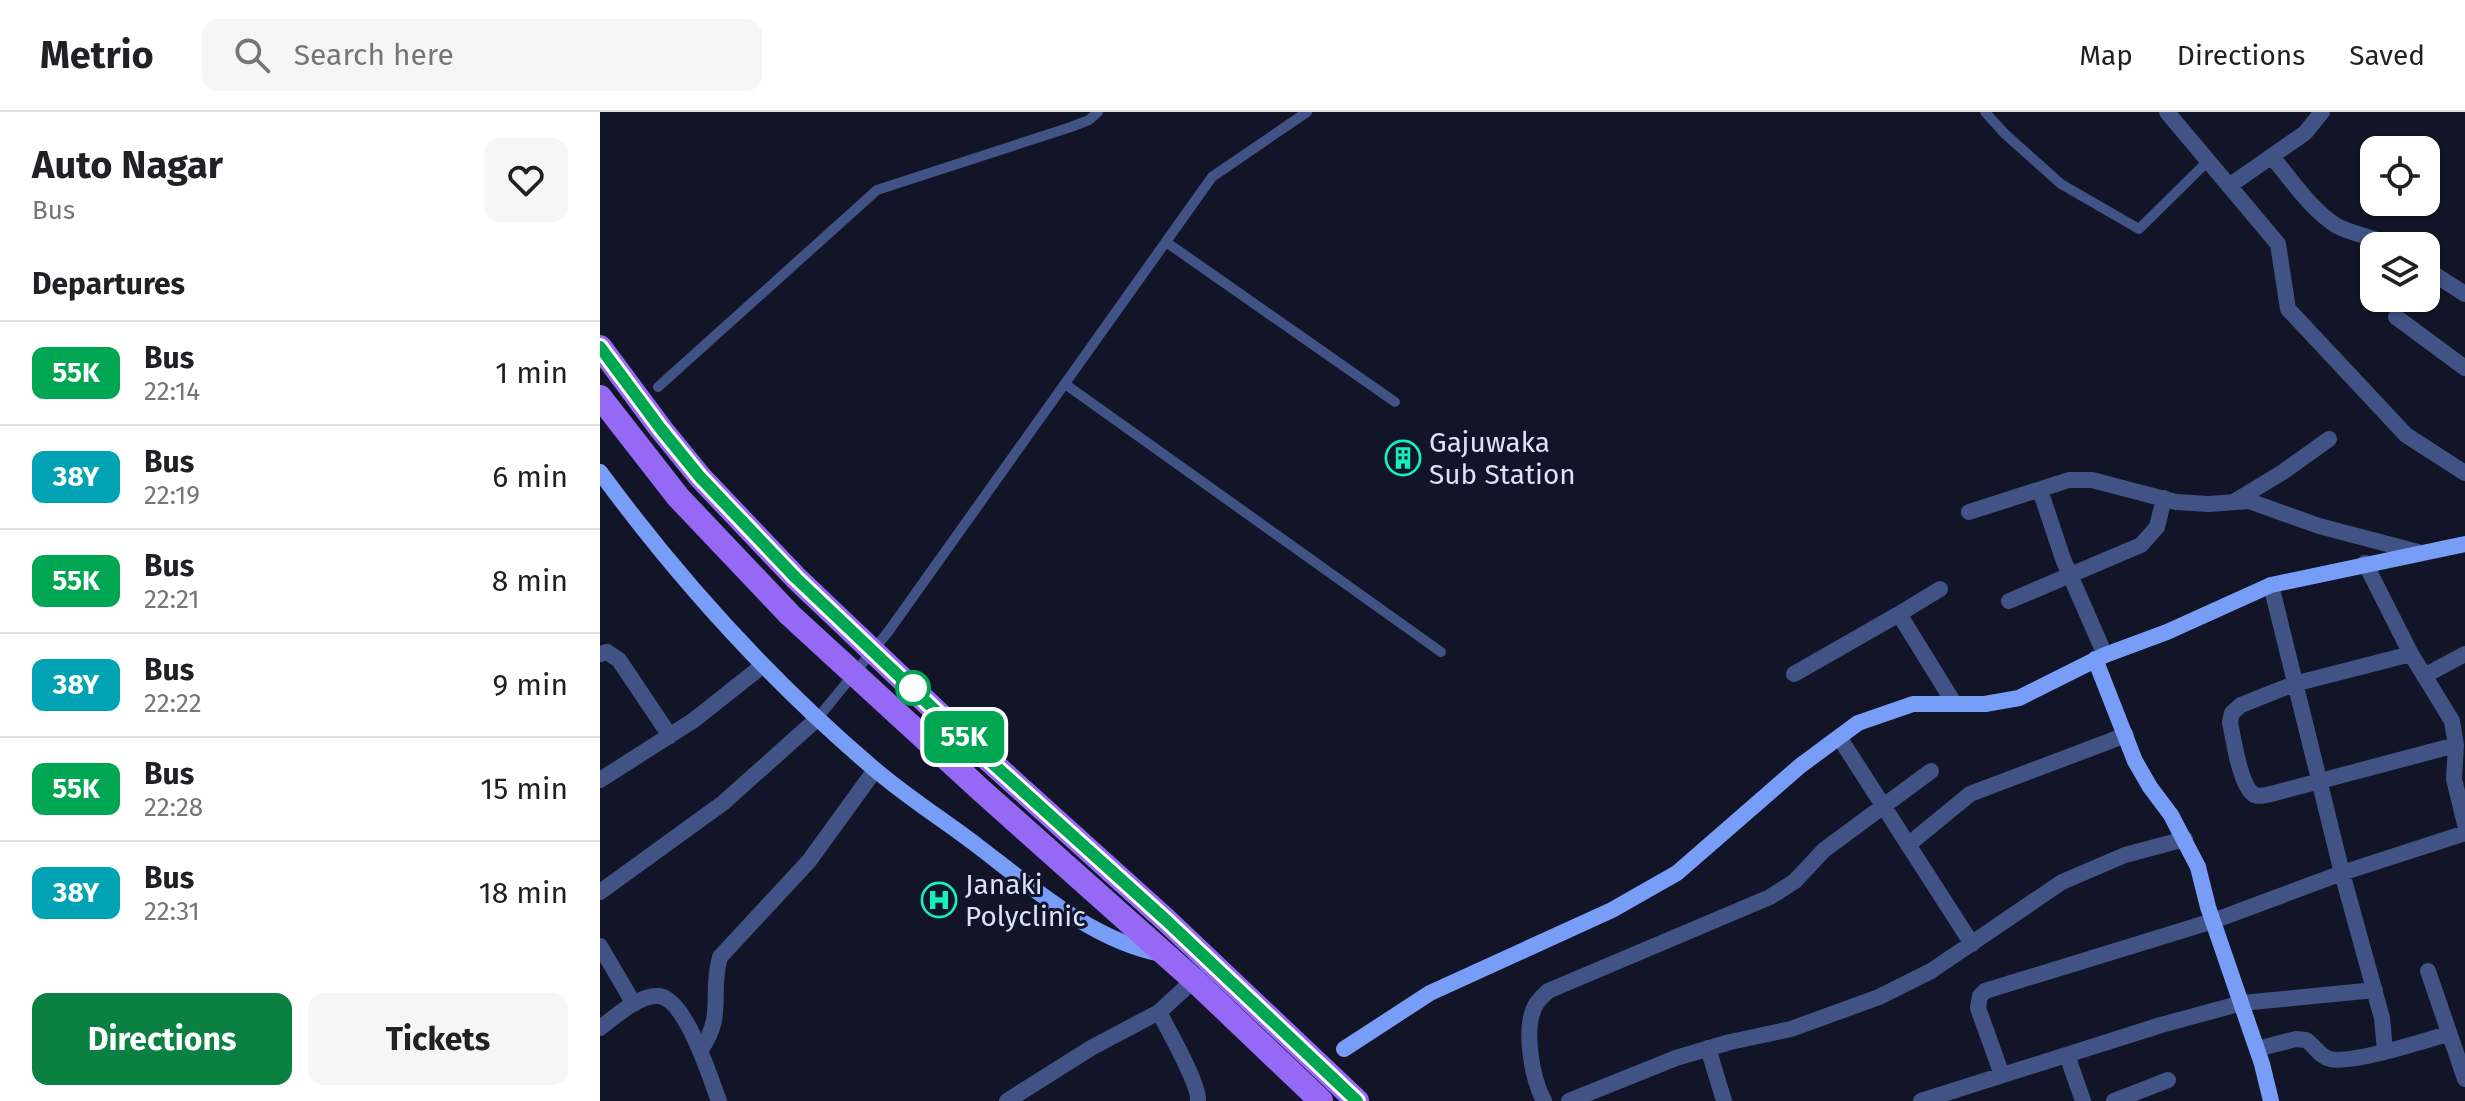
<!DOCTYPE html>
<html lang="en">
<head>
<meta charset="utf-8">
<style>
	:root { --surface:#fff; --page:#f6f6f6; --text:#202124; --muted:#757577; --line:#e0e0e0; --accent:#0b8043 }
	body { margin:0; font-family:"Fira Sans",sans-serif; background:var(--page); color:var(--text); height:100vh; display:flex; flex-direction:column; font-size:30px; white-space:nowrap }
	* { box-sizing:border-box; margin:0 }
	p { font-size:26px; color:var(--muted) }
	.icon { flex:none; width:44px; height:44px; fill:none; stroke:currentColor; stroke-width:2; stroke-linecap:round; stroke-linejoin:round }
	.map { position:relative; flex:1; overflow:hidden }
	.sheet { display:flex; flex-direction:column; background:var(--surface); width:600px }
	.sheet>* { flex:none }
	.badge { padding:0 16px; border-radius:12px; font-size:28px; line-height:52px }
	.fabs { position:absolute; left:1760px; top:24px; display:grid; gap:16px }
	.fabs a { display:grid; place-items:center; width:80px; height:80px; border-radius:16px; background:var(--surface); box-shadow:0 2px 6px #0004; font-size:40px }
	.map>.badge { position:absolute; translate:-50% -50%; box-shadow:0 0 0 4px #fff }
	h2 { padding:0 32px; font-size:30px; line-height:72px }
	.round { display:grid; place-items:center; flex:none; width:84px; height:84px; border-radius:16px; background:var(--page) }
	.summary { display:flex; align-items:center; justify-content:space-between; height:136px; padding:0 32px }
	h1 { font-size:38px; font-weight:700; line-height:60px }
	.action { display:flex; gap:16px; margin-top:auto; padding:16px 32px }
	.action a { flex:1; height:92px; border-radius:16px; background:var(--accent); color:#fff; font-size:32px; font-weight:700; line-height:92px; text-align:center }
	.action a+a { background:var(--page); color:var(--text) }
	ul { padding:0; list-style:none }
	li { display:flex; align-items:center; gap:24px; height:104px; padding:0 32px; border-top:2px solid var(--line) }
	li div { flex:1 }
	li b { display:block; font-size:30px }
	li em { font-style:normal }
	li .badge { min-width:88px; font-weight:700; text-align:center }
	header { display:flex; align-items:center; gap:48px; box-sizing:border-box; height:112px; padding:0 40px; background:var(--surface); border-bottom:2px solid var(--line) }
	header strong { font-size:38px }
	nav { display:flex; gap:44px; margin-inline-start:auto; font-size:28px }
	.search { width:560px; height:72px; background:var(--page); display:flex; align-items:center; gap:20px; box-sizing:border-box; padding:0 28px; border-radius:16px; color:var(--muted); font-size:30px }
	main { display:flex; flex:1; min-height:0 }
	.map>svg:first-child { display:block }
	.lines { fill:none; stroke-linecap:round; stroke-linejoin:round }
	.lane { stroke:#405384; stroke-width:10 }
	.street { stroke:#405384; stroke-width:16 }
	.secondary { stroke:#789df7; stroke-width:16 }
	.primary { stroke:#9569f6; stroke-width:24 }
	.line-casing { stroke:#fff; stroke-width:18 }
	.line { stroke:#00a651; stroke-width:12 }
	.stop-dot { fill:#fff; stroke:#00a651; stroke-width:4 }
	.labels { text-anchor:middle; stroke-width:6; stroke-linejoin:round; paint-order:stroke }
	.poi-label { font-size:28px; fill:#dbe2fd; stroke:#121528; text-anchor:start }
</style>
</head>
<body>
<header>
<strong>Metrio</strong>
<div class="search"><svg class="icon" aria-label="search" viewBox="0 0 24 24"><circle cx="10" cy="10" r="6"/><path d="M15 15l6 6"/></svg>Search here</div>
<nav><a>Map</a><a>Directions</a><a>Saved</a></nav>
</header>
<main>
<section class="sheet">
<div class="summary"><div><h1>Auto Nagar</h1><p>Bus</p></div><a class="round"><svg class="icon" aria-label="heart" viewBox="0 0 24 24"><path d="M12 20l-8-8c-3-5 5-10 8-4 3-6 11-1 8 4z"/></svg></a></div>
<h2>Departures</h2>
<ul>
<li><span class="badge" style="background:#00a651;color:#fff">55K</span><div><b>Bus</b><p>22:14</p></div><em>1 min</em></li>
<li><span class="badge" style="background:#00a3b4;color:#fff">38Y</span><div><b>Bus</b><p>22:19</p></div><em>6 min</em></li>
<li><span class="badge" style="background:#00a651;color:#fff">55K</span><div><b>Bus</b><p>22:21</p></div><em>8 min</em></li>
<li><span class="badge" style="background:#00a3b4;color:#fff">38Y</span><div><b>Bus</b><p>22:22</p></div><em>9 min</em></li>
<li><span class="badge" style="background:#00a651;color:#fff">55K</span><div><b>Bus</b><p>22:28</p></div><em>15 min</em></li>
<li><span class="badge" style="background:#00a3b4;color:#fff">38Y</span><div><b>Bus</b><p>22:31</p></div><em>18 min</em></li>
</ul>
<div class="action"><a>Directions</a><a>Tickets</a></div>
</section>
<div class="map">
<svg width="1865" height="989" viewBox="0 0 1865 989">
	<rect width="100%" height="100%" fill="#121528"/>
	<g class="lines">
		<path class="lane" d="M1385 0 1405 22 1461 72 1539 117 1608 49
			M566 130 795 290
			M465 272 841 540
			M58 275 277 78 471 15 489 8 498 0
			M217 607 288 520 612 65 707 0"/>
		<path class="street" d="M1567 0 1678 132 1688 197 1806 323 1865 361
			M1672 45C1691 67 1711 98 1737 114 1752 122 1774 125 1791 134
			M1629 74 1705 21 1722 0
			M1826 157 1865 182
			M1796 205 1865 256
			M1440 378 1463 447 1505 543
			M1635 389 1683 360 1729 327
			M1369 400 1469 368H1492L1576 390 1609 392 1649 389 1719 414 1818 440
			M1765 451 1811 542 1852 609 1856 633 1854 667 1865 712
			M1671 473 1742 761 1782 906 1785 939
			M1340 477 1299 502 1354 591
			M1409 489 1541 433 1557 415 1564 386
			M0 542 7 540 19 548 70 624
			M1811 542 1694 572 1641 593 1632 601 1630 610C1633 626 1640 671 1652 681 1657 686 1664 683 1671 682L1856 633
			M1194 562 1299 502
			M1824 564 1865 542
			M1239 625 1372 832
			M0 668 94 608 162 554
			M1308 733 1370 682 1526 623
			M0 780 123 691 217 607
			M0 834 34 892
			M1828 859 1865 967
			M559 900C568 918 600 973 598 989
			M0 916C15 905 39 882 59 884 86 887 110 966 119 989
			M1108 936 1124 989
			M1657 937 1696 927 1706 928C1714 933 1720 945 1730 947 1753 952 1823 929 1848 922
			M100 939C126 902 109 883 120 845L209 749 275 658
			M1467 943 1483 989
			M1402 963 1378 896 1380 884 1385 879 1613 809 1742 761 1865 721
			M407 989 491 936 559 900 594 868
			M944 989C932 966 923 918 935 894 938 888 943 884 948 879L1170 785 1195 769 1224 738 1331 659
			M969 989 1076 946 1130 930 1191 917 1279 885 1331 859 1462 770 1525 743 1585 727
			M1321 989 1561 913 1642 891 1775 878
			M1514 989 1568 968"/>
		<path class="secondary" d="M0 360C80 469 169 567 272 655 305 684 344 708 379 735 434 777 492 828 561 842
			M1495 547 1535 649 1550 675 1571 703 1598 755 1608 795 1662 952 1671 989
			M744 937 830 881 1012 798 1077 761 1200 654 1258 611 1313 592H1385L1419 586 1505 543 1567 520 1671 473 1865 432"/>
		<path class="primary" d="M0 235 61 317 100 365 196 466 360 622 567 809 757 989
			M0 285 78 385 190 503 383 680 594 868 721 989"/>
	</g>
	<g class="lines">
		<g class="line-casing">
			<path id="line" d="M0 235 61 317 100 365 196 466 360 622 567 809 757 989"/>
		</g>
		<use href="#line" class="line"/>
	</g>
	<defs>
		<g id="building-ring" transform="scale(1.8)"><circle r="9.5" fill="#121528" stroke="#13f1c1" stroke-width="1.5"/><path d="M-4-6H4V6H1V3H-1V6H-4ZM-2.5-4.3h1.7v1.8h-1.7ZM.8-4.3h1.7v1.8H.8ZM-2.5-1h1.7V.8h-1.7ZM.8-1h1.7V.8H.8Z" fill="#13f1c1"/></g>
		<g id="hospital-ring" transform="scale(1.8)"><circle r="9.5" fill="#121528" stroke="#13f1c1" stroke-width="1.5"/><path d="M-5-5h3v3.5h4V-5h3V5h-3V1.5h-4V5h-3Z" fill="#13f1c1"/></g>
	</defs>
	<g fill-rule="evenodd">
		<use href="#building-ring" x="803" y="346"/>
		<use href="#hospital-ring" x="339" y="788"/>
	</g>
	<circle class="stop-dot" cx="313" cy="576" r="16"/>
	<g class="labels">
		<g class="poi-label">
			<text x="829" y="340">Gajuwaka<tspan x="829" dy="32">Sub Station</tspan></text>
			<text x="365" y="782">Janaki<tspan x="365" dy="32">Polyclinic</tspan></text>
		</g>
	</g>
</svg>
<div class="fabs">
<a><svg class="icon" aria-label="locate" viewBox="0 0 24 24"><circle cx="12" cy="12" r="6"/><path d="M12 2v4M12 18v4M2 12h4M18 12h4"/></svg></a>
<a><svg class="icon" aria-label="layers" viewBox="0 0 24 24"><path d="M12 4l9 5-9 5-9-5zM3 14l9 5 9-5"/></svg></a>
</div>
<b class="badge" style="left:364px;top:625px;background:#00a651;color:#fff">55K</b>
</div>
</main>
</body>
</html>
